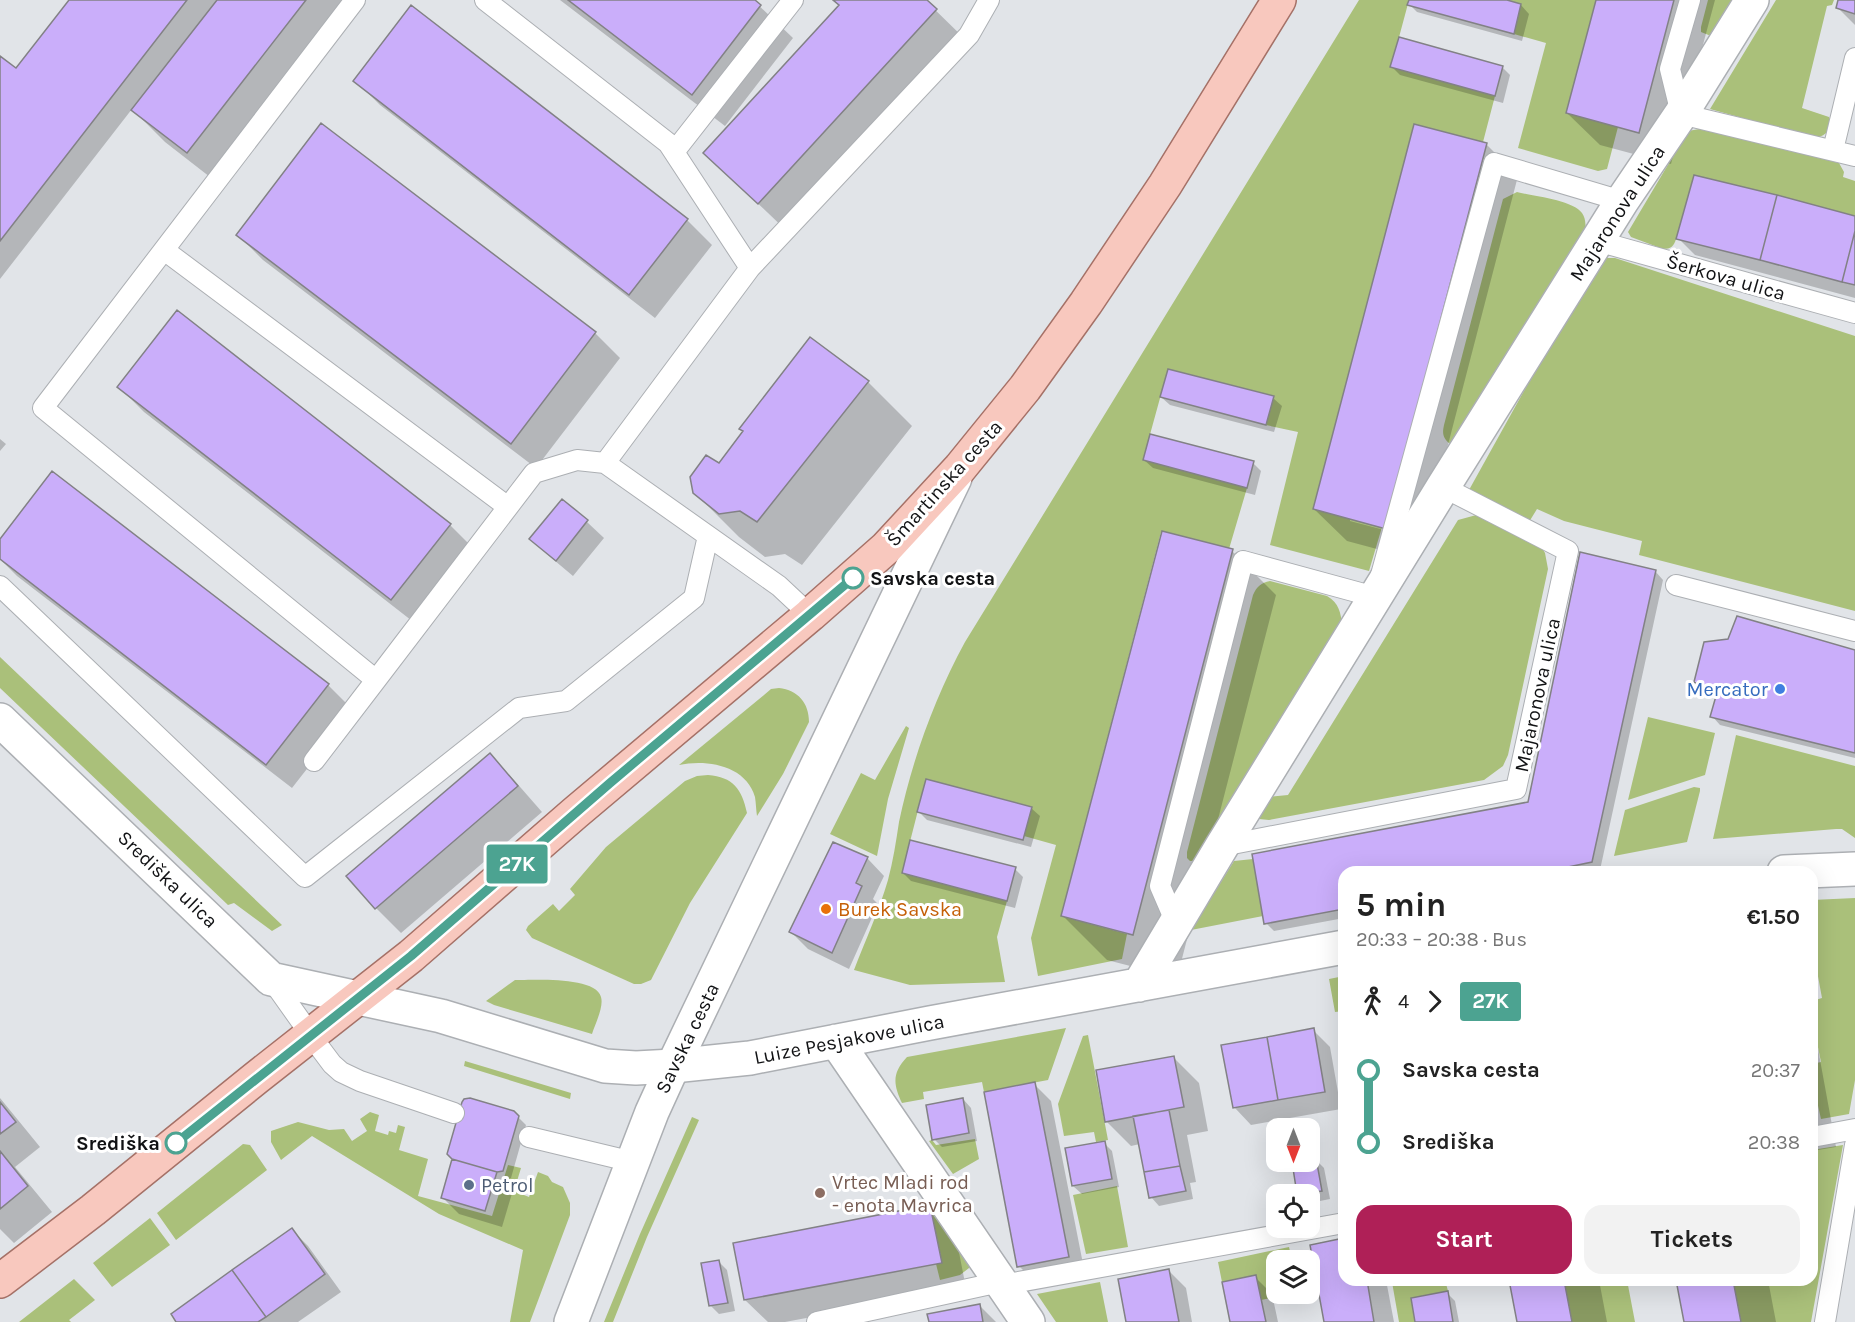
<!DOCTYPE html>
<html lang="en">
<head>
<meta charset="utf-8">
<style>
	:root { --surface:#fff; --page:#f2f2f2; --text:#222; --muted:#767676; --accent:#af2057 }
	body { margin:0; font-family:Karla,sans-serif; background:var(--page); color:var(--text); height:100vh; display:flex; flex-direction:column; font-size:22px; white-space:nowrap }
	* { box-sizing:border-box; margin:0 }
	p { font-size:20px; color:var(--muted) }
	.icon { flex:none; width:33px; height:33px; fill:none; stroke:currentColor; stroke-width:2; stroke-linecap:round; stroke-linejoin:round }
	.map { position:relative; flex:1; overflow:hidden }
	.panel { position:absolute; left:1338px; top:866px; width:480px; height:420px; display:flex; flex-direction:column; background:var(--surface); border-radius:18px; box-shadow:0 6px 24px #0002 }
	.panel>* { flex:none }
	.badge { padding:0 12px; border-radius:4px; font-size:21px; line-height:39px }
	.needle { width:39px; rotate:180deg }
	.buttons { position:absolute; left:1266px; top:1118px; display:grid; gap:12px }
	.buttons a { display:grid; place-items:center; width:54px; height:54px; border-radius:12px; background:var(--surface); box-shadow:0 6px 24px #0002; font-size:30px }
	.map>.badge { position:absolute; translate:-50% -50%; box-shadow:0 0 0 3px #fff }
	.legs { display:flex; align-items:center; gap:9px; height:66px; padding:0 18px; font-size:20px }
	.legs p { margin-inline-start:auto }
	.head { display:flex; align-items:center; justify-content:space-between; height:102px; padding:0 18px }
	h1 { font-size:33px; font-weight:700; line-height:45px }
	.action { display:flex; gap:12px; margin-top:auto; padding:12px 18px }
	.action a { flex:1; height:69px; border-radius:18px; background:var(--accent); color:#fff; font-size:24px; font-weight:700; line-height:69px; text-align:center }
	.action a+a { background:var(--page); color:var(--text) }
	ul { padding:0 18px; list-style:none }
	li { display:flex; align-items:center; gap:21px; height:72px; font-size:22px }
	li i { display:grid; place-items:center; width:9px; height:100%; margin:0 8px; background:currentColor }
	li i::after { content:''; width:15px; height:15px; margin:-8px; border:4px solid; border-radius:50%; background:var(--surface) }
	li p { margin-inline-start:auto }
	li:first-child i { background:linear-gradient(#0000 50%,currentColor 0) }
	li:last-child i { background:linear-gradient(currentColor 50%,#0000 0) }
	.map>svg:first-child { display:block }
	.green { fill:#aac07a }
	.shadow { fill:#0003; fill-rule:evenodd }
	.building { fill:#caaefa; stroke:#828185; stroke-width:1.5 }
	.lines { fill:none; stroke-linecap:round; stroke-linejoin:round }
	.service-casing { stroke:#acafb3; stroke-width:22 }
	.minor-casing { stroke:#acafb3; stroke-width:36 }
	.tertiary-casing { stroke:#acafb3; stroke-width:36 }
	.primary-casing { stroke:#a57167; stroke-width:36 }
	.service { stroke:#fff; stroke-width:20 }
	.minor { stroke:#fff; stroke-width:33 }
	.tertiary { stroke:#fff; stroke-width:33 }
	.primary { stroke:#f8c8be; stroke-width:33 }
	.line-1-casing { stroke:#fff; stroke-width:14 }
	.line-1 { stroke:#4ca391; stroke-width:9 }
	.stop-1-dot { fill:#fff; stroke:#4ca391; stroke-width:3 }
	.shop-dot { fill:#3f7fe0; stroke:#fff; stroke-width:2 }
	.food-dot { fill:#e8710a; stroke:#fff; stroke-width:2 }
	.service-dot { fill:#5c6f8a; stroke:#fff; stroke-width:2 }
	.education-dot { fill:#8d6e63; stroke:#fff; stroke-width:2 }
	.labels { text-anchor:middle; stroke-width:6; stroke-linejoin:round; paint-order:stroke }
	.street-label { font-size:20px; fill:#111214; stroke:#fff }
	.stop-label { font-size:20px; font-weight:bold; fill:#111214; stroke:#fff; text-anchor:start }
	.shop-label { font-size:20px; fill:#366cbe; stroke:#fff; text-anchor:end }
	.food-label { font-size:20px; fill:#c56008; stroke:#fff; text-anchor:start }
	.education-label { font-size:20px; fill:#785e54; stroke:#fff; text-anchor:start }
	.service-label { font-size:20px; fill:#4e5e75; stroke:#fff; text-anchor:start }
</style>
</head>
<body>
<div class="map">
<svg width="1855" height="1322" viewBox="0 0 1855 1322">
	<rect width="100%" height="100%" fill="#e1e4e8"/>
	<path class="green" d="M1359 0H1409L1391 67 1495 96 1483 142 1414 124 1313 509 1382 527 1369 571 1270 545 1298 432 1266 425 1274 396 1168 369 1143 460 1247 488 1229 549 1161 532 1061 916 1127 934 1122 959 1038 976 1031 938 1056 845 1024 836 1032 807 926 779 902 873 1007 901 997 937 1005 982 910 985 854 970C865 941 879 911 888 880 893 861 896 842 899 822 912 760 935 697 965 642Z
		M1507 0H1596L1566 113 1618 127 1607 169 1598 171 1518 148 1546 43 1514 34 1521 4Z
		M1708 0H1735L1711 36 1701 32V27Z
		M1776 0H1834L1832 5 1827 6 1802 108 1829 117C1834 129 1825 137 1814 138L1710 109Z
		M1705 128 1839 163 1844 172 1843 177 1855 181V216L1676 239C1674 246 1671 249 1663 249L1631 237 1628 232 1688 131Z
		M1517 192C1532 196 1573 200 1582 213 1587 220 1585 229 1586 237L1457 443 1450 444C1443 438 1442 434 1444 425L1503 199Z
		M1607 258H1615L1855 336V611L1639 555 1642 541 1564 521 1537 509 1529 522 1469 490 1595 263Z
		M1480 514 1542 548 1545 553 1548 569 1508 755 1503 766 1484 780 1269 820 1259 819 1257 814 1267 797 1288 795 1458 520Z
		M1270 581 1327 596C1339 603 1341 613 1342 625L1197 861H1190L1187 858V852L1253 595C1257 586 1261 583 1270 581Z
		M0 657 282 925 272 931 234 903 228 905 0 688Z
		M779 688C798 690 809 703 809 722L783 774 757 816C756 810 756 803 755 797 746 765 706 759 679 765L764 695 771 689Z
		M1648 717 1715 733 1705 775 1628 800Z
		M906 726 909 728 888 799 877 856 830 834 861 773 875 780Z
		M1736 735 1855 766V838L1842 829H1836L1713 839Z
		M708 775C733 777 742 789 747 813L690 903 651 980 641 984H634L532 938 526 930 528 926 553 904 559 911 575 895 570 889 606 847 685 781 697 776Z
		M1694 787 1700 788V791L1687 842 1614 856 1625 810Z
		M1253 859 1263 916 1191 930 1234 861Z
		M1855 898V1080L1849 1114 1821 1119 1812 1079V1064L1821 1062 1812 1018V1001L1822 998 1812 944V900Z
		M1344 976V1011L1335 1012 1329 979Z
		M515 980C533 980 596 976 601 997 604 1007 595 1024 592 1034L494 1005 486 1001Z
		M1066 1028 1048 1080 984 1092 982 1082 923 1092 924 1099 902 1103C893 1084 892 1073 907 1057Z
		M1088 1035 1108 1140 1096 1142 1094 1132 1064 1136 1058 1104 1083 1036Z
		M465 1061 571 1093 570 1099 464 1066Z
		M370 1112 379 1115 375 1131 388 1135 389 1131 396 1133 398 1125 405 1127 399 1150 428 1159 418 1196 492 1216 508 1165 521 1168 514 1191 529 1197 538 1172 548 1176 552 1182 563 1187 570 1203V1215L530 1322H510L523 1250 439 1214 312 1136 281 1160 271 1142V1131L298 1122 329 1130 344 1129 352 1141 367 1131 360 1119Z
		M692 1117 699 1120 647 1237 613 1322H604L640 1234Z
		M975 1139 979 1159 953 1174 929 1141 932 1140 936 1145Z
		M243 1144 250 1145 267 1170 176 1240 157 1213Z
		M1843 1145 1811 1322H1741L1733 1280H1812V1150Z
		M1117 1186 1128 1247 1086 1254 1073 1195Z
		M930 1205 970 1262 969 1268 960 1275 940 1280 936 1264 942 1262Z
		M150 1218 170 1245 112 1287 93 1263Z
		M1289 1247 1292 1260H1276V1293H1297L1261 1300 1222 1282 1218 1262Z
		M74 1279 95 1300 69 1320 71 1322H19Z
		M1382 1280H1445L1448 1291 1411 1298 1415 1322H1399L1392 1282 1383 1284Z
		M1564 1280H1627L1635 1322H1572Z
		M1100 1282 1108 1322H1056L1037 1294Z"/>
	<path class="shadow" d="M70 0H364L219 184 165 142 132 109 0 279V58L16 70Z
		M560 0H753L793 38 725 126Z
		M832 0H925L968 42 791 235 705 153 840 7Z
		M1410 0H1501L1521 5 1529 14 1522 41 1417 12 1409 4Z
		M1597 0H1715L1671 164 1600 145 1567 113Z
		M1840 0H1855V25L1838 8Z
		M1392 67H1502L1510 75 1503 103 1400 75Z
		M355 80 687 220 712 245 655 318 380 105Z
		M322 125 595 333 620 358 536 468 263 260 238 235Z
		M1486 144 1518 176 1418 560 1347 541 1314 509ZM1350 518 1393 529 1392 532 1350 521Z
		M1855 218V298L1695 255 1678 238Z
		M811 339 868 382 912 426 802 565 785 554 765 557 739 537 695 493 719 465Z
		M119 387 450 525 475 550 416 624 144 412Z
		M1161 397 1273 398 1282 406 1274 432 1170 405Z
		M0 439 6 444 0 451Z
		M1144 460 1253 463 1261 471 1255 495 1153 468Z
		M562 501 587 522 604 538 573 576 548 555 531 539Z
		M0 541 328 685 353 710 292 788 17 576 0 559Z
		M1232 551 1276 595 1177 978 1107 960 1063 916Z
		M1655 571 1663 580 1600 870 1344 872V918L1274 931 1266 923 1254 855 1529 803Z
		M1855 651V758L1720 725 1712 716 1717 698 1704 690 1695 681Z
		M490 755 514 780 542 812 401 933 376 908 349 876Z
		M1031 808 1040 816 1031 847 927 820 919 812Z
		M833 844 868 859 884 876 873 899 878 904 849 969 808 949 791 932Z
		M1015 869 1023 877 1015 908 911 881 903 873Z
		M1812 1016 1836 1147 1812 1151Z
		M1313 1030 1330 1047 1341 1109 1251 1125 1235 1108Z
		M1174 1058 1199 1083 1208 1131 1187 1135 1196 1182 1190 1183 1193 1199 1159 1206 1151 1197 1140 1144 1131 1146 1106 1121Z
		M1034 1084 1051 1101 1085 1274 1036 1283 1019 1266Z
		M0 1098 40 1147 15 1167 52 1212 14 1243 0 1229Z
		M963 1099 971 1108 977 1141 942 1147 934 1139Z
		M513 1112 526 1125 511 1178 503 1180 513 1190 502 1227 459 1214 442 1197 454 1158Z
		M1104 1143 1112 1151 1119 1187 1082 1194 1073 1186Z
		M1316 1160 1324 1168 1330 1199 1310 1203V1194H1299L1293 1164Z
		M930 1207 955 1232 966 1288 785 1322H768L745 1300Z
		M292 1230 308 1246 341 1292 298 1322H178Z
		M1344 1240V1280H1386L1394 1322H1326Z
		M719 1262 727 1270 735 1311 719 1314 710 1305Z
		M1169 1271 1186 1288 1192 1322H1127Z
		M1255 1277 1272 1294 1278 1322H1232Z
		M1510 1280H1599L1607 1322H1518Z
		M1678 1280H1768L1776 1322H1686Z
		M1447 1293 1455 1301 1459 1322H1416Z
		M980 1306 996 1322H930Z"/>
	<path class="building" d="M69 0H187L0 241V56L16 68Z
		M217 0H306L187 153 131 110Z
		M568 0H755L761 5 692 95Z
		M833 0H927L937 9 758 204 703 153 839 5Z
		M1409 0H1507L1521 4 1514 34 1407 5Z
		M1596 0H1674L1639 133 1566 113Z
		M1838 0H1855V14L1836 8Z
		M411 5 688 219 629 295 353 81Z
		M1399 37 1503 66 1495 96 1390 67Z
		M321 123 596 332 511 444 236 235Z
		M1414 124 1487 143 1386 529 1313 509Z
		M1694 175 1777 195 1760 260 1676 239Z
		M1777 195 1855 216V231L1842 282 1760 260Z
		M1855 231V285L1842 282Z
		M177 310 451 524 391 600 117 387Z
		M810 337 869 381 757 522 740 511 719 514 693 493 690 477 706 455 719 463 743 431 739 429Z
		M1168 369 1274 396 1266 425 1160 397Z
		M1150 434 1254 461 1247 488 1143 460Z
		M52 471 329 684 266 765 0 559V539Z
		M562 499 588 520 556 561 529 539Z
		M1162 531 1233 549 1133 935 1061 916Z
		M1580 552 1656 570 1592 862 1544 872H1344V909L1264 924 1252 854 1528 802Z
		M1737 616 1855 650V753L1710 717 1716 696 1694 682 1704 642 1728 639Z
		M490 753 518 786 375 909 346 876Z
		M926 779 1032 807 1023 840 917 812Z
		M910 840 1016 867 1007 901 902 873Z
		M833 842 868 857 856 883 862 886 832 953 789 932Z
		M1344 1011V1037L1339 1012Z
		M1314 1028 1325 1092 1278 1100 1267 1037Z
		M1267 1037 1278 1100 1233 1108 1221 1045Z
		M1174 1056 1184 1107 1105 1122 1096 1070Z
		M1035 1082 1069 1257 1017 1267 984 1092Z
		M470 1098 514 1111 519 1116 503 1171 497 1172 452 1159 447 1154 462 1102 464 1099Z
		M963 1098 969 1133 932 1140 926 1105Z
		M0 1102 16 1122 0 1134Z
		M1169 1110 1180 1166 1144 1172 1133 1116Z
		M1105 1141 1112 1179 1072 1186 1065 1148Z
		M0 1151 28 1186 0 1209Z
		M1316 1158 1322 1191 1297 1194 1292 1162 1310 1161V1159Z
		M452 1159 497 1172 485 1211 441 1198Z
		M1180 1166 1186 1191 1149 1198 1144 1172Z
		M930 1205 942 1263 744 1300 733 1243Z
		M292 1228 325 1274 266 1317 232 1270Z
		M1344 1238V1280H1367L1374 1322H1324L1310 1245Z
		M719 1260 728 1303 709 1306 701 1263Z
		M1169 1269 1179 1322H1126L1118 1279Z
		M232 1270 266 1317 258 1322H176L171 1314Z
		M1256 1275 1266 1322H1230L1222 1282Z
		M1509 1280H1564L1572 1322H1517Z
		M1676 1280H1733L1741 1322H1684Z
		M1448 1291 1453 1322H1415L1411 1298Z
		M980 1304 983 1322H929L927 1314Z"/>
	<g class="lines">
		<g class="service-casing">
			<path id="service" d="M355 0 43 408 376 680 534 473 577 460 605 463 779 586 810 615
				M485 0 668 143 750 268 605 463
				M1690 0 1670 69 1681 114 1855 156
				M1833 150 1855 58
				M674 152 793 0
				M1597 241 1855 313
				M164 250 508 507
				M750 268 969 35 989 0
				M1676 585 1855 631
				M0 586 305 877 519 708 566 701 694 598 708 536
				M314 761 376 680
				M1222 846 1516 789 1568 551 1443 487
				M1176 923 1160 886 1243 561 1375 597 1494 163 1622 201
				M271 979 320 1048 332 1064 341 1072 360 1081 454 1113
				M529 1137 633 1162
				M1812 1137 1855 1129
				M1002 1285 1344 1223
				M817 1322 1000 1282
				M1825 1322 1855 1145"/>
		</g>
		<g class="minor-casing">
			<path id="minor" d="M0 720 271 979 441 1016 605 1066 636 1068 673 1066 750 1058 930 1023 1344 947
				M1784 872 1855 869
				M1139 985 1222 846 1443 487 1622 201 1681 114 1752 0
				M836 1041 1028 1322"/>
		</g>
		<g class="tertiary-casing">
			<path id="tertiary" d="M571 1322 652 1112 673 1066 955 478"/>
		</g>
		<g class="primary-casing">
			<path id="primary" d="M0 1281 93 1210 256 1078 411 956 575 813 810 615 886 548 960 468 1025 388 1086 303 1165 185 1279 0"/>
		</g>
		<use href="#service" class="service"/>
		<use href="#minor" class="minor"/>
		<use href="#tertiary" class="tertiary"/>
		<use href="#primary" class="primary"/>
	</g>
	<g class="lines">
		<g class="line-1-casing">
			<path id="line-1" d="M176 1143 411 956 610 783 853 578"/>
		</g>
		<use href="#line-1" class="line-1"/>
	</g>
	<g class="stop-1-dot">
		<circle cx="853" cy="578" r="10"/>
		<circle cx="176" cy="1143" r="10"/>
	</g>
	<circle class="shop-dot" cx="1780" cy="689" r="6"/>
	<circle class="food-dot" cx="826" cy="909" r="6"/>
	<circle class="service-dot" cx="469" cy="1185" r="6"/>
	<circle class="education-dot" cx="820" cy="1193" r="6"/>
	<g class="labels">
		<g class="street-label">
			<text transform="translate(1617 213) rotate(-57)" y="7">Majaronova ulica</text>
			<text transform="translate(1726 277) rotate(16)" y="7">Šerkova ulica</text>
			<text transform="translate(944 483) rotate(-48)" y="7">Šmartinska cesta</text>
			<text transform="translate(1537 695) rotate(-78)" y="7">Majaronova ulica</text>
			<text transform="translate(168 879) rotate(44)" y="7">Središka ulica</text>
			<text transform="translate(687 1038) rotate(-64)" y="7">Savska cesta</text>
			<text transform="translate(849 1039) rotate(-11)" y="7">Luize Pesjakove ulica</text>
		</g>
		<g class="stop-label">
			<text x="870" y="585">Savska cesta</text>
			<text x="160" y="1150" text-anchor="end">Središka</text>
		</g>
		<g class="shop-label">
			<text x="1768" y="696">Mercator</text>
		</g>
		<g class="food-label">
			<text x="838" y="916">Burek Savska</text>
		</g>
		<g class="education-label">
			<text x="832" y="1189">Vrtec Mladi rod<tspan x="832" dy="23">- enota Mavrica</tspan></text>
		</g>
		<g class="service-label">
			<text x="481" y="1192">Petrol</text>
		</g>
	</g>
</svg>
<div class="buttons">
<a><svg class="needle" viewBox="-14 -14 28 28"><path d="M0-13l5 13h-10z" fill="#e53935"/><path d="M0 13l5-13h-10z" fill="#767676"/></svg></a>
<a><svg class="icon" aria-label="locate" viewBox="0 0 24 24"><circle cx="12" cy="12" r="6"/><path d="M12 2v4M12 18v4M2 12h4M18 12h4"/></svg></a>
<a><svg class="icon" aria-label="layers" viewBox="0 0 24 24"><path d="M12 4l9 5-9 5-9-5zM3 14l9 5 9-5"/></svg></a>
</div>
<b class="badge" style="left:517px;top:864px;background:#4ca391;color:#fff">27K</b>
<section class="panel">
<div class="head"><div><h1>5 min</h1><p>20:33 – 20:38 · Bus</p></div><b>€1.50</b></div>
<div class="legs"><svg class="icon" aria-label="walk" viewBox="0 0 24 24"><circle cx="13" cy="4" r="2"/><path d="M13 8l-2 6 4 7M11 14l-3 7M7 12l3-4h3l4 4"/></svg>4<svg class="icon" aria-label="forward" viewBox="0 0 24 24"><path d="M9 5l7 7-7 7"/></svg><b class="badge" style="background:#4ca391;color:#fff">27K</b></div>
<ul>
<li><i style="color:#4ca391"></i><b>Savska cesta</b><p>20:37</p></li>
<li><i style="color:#4ca391"></i><b>Središka</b><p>20:38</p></li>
</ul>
<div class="action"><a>Start</a><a>Tickets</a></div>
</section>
</div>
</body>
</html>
